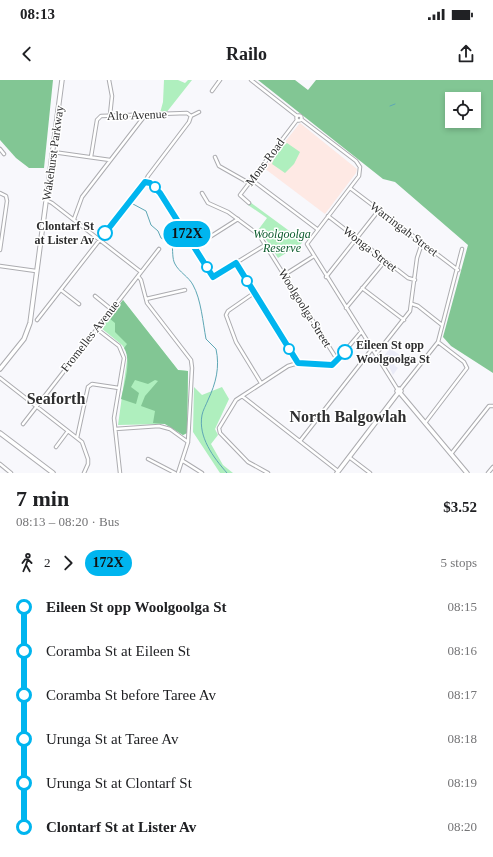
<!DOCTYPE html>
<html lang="en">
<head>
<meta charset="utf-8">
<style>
	:root { --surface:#fff; --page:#f6f6f6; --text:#202124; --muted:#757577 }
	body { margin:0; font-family:"Times New Roman",serif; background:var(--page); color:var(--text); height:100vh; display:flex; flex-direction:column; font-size:15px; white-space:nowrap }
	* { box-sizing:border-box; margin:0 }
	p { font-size:13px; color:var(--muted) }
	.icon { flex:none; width:22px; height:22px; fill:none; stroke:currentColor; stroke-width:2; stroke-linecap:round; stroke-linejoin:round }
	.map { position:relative; height:393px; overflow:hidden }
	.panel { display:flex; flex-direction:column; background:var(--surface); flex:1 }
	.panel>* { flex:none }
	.badge { padding:0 8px; border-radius:13px; font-size:14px; line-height:26px }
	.fabs { position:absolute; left:445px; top:12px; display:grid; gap:8px }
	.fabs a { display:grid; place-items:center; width:36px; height:36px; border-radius:0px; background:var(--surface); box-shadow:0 2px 6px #0003; font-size:20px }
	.map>.badge { position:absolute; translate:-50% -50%; box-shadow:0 0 0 2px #fff }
	.legs { display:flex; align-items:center; gap:6px; height:44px; padding:0 16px; font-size:13px }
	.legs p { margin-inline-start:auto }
	.headline { display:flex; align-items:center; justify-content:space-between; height:68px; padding:0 16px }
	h1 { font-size:22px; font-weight:600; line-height:30px }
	ul { padding:0 16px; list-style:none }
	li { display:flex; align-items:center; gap:14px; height:44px; font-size:15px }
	li i { display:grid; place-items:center; width:6px; height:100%; margin:0 5px; background:currentColor }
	li i::after { content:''; width:10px; height:10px; margin:-5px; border:3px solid; border-radius:50%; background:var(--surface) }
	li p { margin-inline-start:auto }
	li:first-child i { background:linear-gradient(#0000 50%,currentColor 0) }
	li:last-child i { background:linear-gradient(currentColor 50%,#0000 0) }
	.status { display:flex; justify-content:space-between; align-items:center; height:28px; padding:0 20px; background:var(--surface); direction:ltr }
	.status svg { height:11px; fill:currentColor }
	header { display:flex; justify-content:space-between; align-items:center; height:52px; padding:0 16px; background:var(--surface); font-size:18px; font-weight:600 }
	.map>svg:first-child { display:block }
	.built { fill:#eaebf7 }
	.education { fill:#fee9e4 }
	.green { fill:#afefbe }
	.forest { fill:#82c694; fill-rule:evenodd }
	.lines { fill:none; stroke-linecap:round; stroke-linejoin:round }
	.stream { stroke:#5ea7b5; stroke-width:1 }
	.street-casing { stroke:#acacb0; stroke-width:4.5 }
	.secondary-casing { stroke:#acacb0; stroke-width:5.5 }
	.primary-casing { stroke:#acacb0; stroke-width:5.5 }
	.street { stroke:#fff; stroke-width:2.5 }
	.secondary { stroke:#fff; stroke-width:3.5 }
	.primary { stroke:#fff; stroke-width:3.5 }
	.line-1-casing { stroke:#fff; stroke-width:9 }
	.line-1 { stroke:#00b5ef; stroke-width:6 }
	.stop-1-dot { fill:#fff; stroke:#00b5ef; stroke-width:2 }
	.labels { text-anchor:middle; stroke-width:3; stroke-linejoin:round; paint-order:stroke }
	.street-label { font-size:12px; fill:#2e2e2f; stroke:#fff }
	.stop-label { font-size:12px; font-weight:bold; fill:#2e2e2f; stroke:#fff; text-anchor:end }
	.park-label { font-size:12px; font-style:italic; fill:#0d5c2e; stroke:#fff }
	.district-label { font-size:16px; font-weight:bold; fill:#2e2e2f; stroke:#fff }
</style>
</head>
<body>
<div class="status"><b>08:13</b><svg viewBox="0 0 49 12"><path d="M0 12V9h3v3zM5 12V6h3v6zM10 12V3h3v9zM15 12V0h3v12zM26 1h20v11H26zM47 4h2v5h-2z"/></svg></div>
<header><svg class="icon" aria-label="back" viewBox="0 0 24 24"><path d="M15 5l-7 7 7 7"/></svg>Railo<svg class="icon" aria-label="share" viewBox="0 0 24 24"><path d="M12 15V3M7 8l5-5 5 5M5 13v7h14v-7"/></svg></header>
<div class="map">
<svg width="493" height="393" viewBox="0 0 493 393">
	<rect width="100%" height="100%" fill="#f8f8fc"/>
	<path class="built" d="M390 268 401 276 394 285 398 288 393 295 384 276Z"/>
	<path class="education" d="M300 43 357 89 356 93 325 134 264 88Z"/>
	<path class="green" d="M164 0H178L185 3 188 0H192L166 33H160L163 22Z
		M287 63 300 72 294 84 285 93 272 84 277 71Z
		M250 122 303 161 301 164 278 178 262 153 258 150 267 138 248 125Z
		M123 220 178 290 188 291 187 353 183 355 165 344 118 345 128 273 122 265 101 248Z
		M194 307 202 315 222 307 229 319 215 349 218 355 211 364 223 385 233 393H220L193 352Z"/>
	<path class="forest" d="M0 0H53L44 88H29L16 78 0 60Z
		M258 0H295L308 10 316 0H493V293L451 266 443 257 468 165 395 102 383 99ZM452 19H474V41H452Z
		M123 220 178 290 188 291 187 353 183 355 165 344 153 343 155 331 141 326 145 316 158 301 155 300 148 304 135 300 131 307 139 313 136 324 121 319C124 304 132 281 124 268L127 264 115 252V243L109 238Z"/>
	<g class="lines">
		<path class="stream" d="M390 26 395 24
			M133 124 146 131 151 145 158 151 161 158 172 163C173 170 172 179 175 184 179 192 189 197 193 205 201 219 203 243 206 259L216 269C220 287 216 303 208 320 206 325 203 330 202 335 198 357 213 377 227 393"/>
		<g class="street-casing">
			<path id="street" d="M109 0 112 16 110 35
				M251 0 297 36
				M212 11 220 0
				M296.5 38a2.5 2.5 0 1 1 5 0a2.5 2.5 0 1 1-5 0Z
				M301 39 356 81 360 87 359 96 307 164 398 310
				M0 69 4 74
				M53 72 110 80
				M91 77 97 40 101 36 187 33 191 36
				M215 77 219 86 249 103
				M252 100 317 149
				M145 102 150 103 160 113 213 197 265 165
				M350 108 458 190
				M0 113 6 116 7 121 0 170
				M202 113 208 123 228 132 259 155 338 281
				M46 120 52 123 141 192
				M249 123 240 115 297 40
				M328 136 408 198 415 200
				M74 139 82 117 143 38V35
				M194 167 238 139
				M236 183 298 283
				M0 186 36 191
				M284 195 314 176
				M138 196 141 200 147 223 191 280 192 288 188 362 178 393
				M326 197 379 130
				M362 208 404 240
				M61 210 79 224
				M254 213 228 231 226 235 236 262 261 303
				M95 216 111 229
				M146 219 185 210
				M412 224 418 226 442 245
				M346 228 385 181
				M37 240 145 102 148 96 189 42 191 36 199 32
				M97 249 119 266 124 278 114 338 120 393
				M376 274 410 231 417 178 422 163
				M0 298 82 362 88 379V384L84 393
				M400 310 438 262 462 169
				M242 316 338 391
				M425 343 467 288 464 282 438 262
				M23 344 159 169
				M115 349 159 346 170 349 188 362
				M77 358 88 307 92 304 119 308
				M300 361 372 269
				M56 367 68 351
				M451 374 489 326H493
				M349 377 370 393
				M148 379 175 393
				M183 381 202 393
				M0 384 11 393
				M268 393 248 382 220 353 219 348 236 320 288 286 298 283 334 284 361 252
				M488 393 493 387"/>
		</g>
		<g class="secondary-casing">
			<path id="secondary" d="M398 313 397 311 399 309 401 311 400 313
				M400 313 467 393
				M337 393 398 313"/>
		</g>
		<g class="primary-casing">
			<path id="primary" d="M0 289 24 259 30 243 62 0
				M0 353 53 393"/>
		</g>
		<use href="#street" class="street"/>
		<use href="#secondary" class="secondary"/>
		<use href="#primary" class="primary"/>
	</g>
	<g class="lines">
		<g class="line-1-casing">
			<path id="line-1" d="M105 153 145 102 150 103 160 113 213 197 236 183 298 283 332 285 345 272"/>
		</g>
		<use href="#line-1" class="line-1"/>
	</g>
	<g class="stop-1-dot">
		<circle cx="155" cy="107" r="5"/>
		<circle cx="105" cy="153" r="7"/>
		<circle cx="207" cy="187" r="5"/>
		<circle cx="247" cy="201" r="5"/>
		<circle cx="289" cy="269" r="5"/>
		<circle cx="345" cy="272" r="7"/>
	</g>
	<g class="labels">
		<g class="street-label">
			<text transform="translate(137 35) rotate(-2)" y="4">Alto Avenue</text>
			<text transform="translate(53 73) rotate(-82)" y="4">Wakehurst Parkway</text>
			<text transform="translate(265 82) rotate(-53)" y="4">Mons Road</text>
			<text transform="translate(404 149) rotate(37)" y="4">Warringah Street</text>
			<text transform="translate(370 169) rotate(38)" y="4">Wonga Street</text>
			<text transform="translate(305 228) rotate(58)" y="4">Woolgoolga Street</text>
			<text transform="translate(90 256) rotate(-52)" y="4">Fromelles Avenue</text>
		</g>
		<g class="stop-label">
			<text x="94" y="150">Clontarf St<tspan x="94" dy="14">at Lister Av</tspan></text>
			<text x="356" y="269" text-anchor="start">Eileen St opp<tspan x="356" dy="14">Woolgoolga St</tspan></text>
		</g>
		<g class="park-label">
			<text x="282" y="158">Woolgoolga<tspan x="282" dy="14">Reserve</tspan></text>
		</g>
		<g class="district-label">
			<text x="56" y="324">Seaforth</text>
			<text x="348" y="342">North Balgowlah</text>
		</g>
	</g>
</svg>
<div class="fabs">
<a><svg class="icon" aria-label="locate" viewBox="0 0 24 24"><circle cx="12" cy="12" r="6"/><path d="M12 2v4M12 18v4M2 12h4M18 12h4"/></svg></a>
</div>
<b class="badge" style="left:187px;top:154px;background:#00b5ef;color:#111">172X</b>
</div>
<section class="panel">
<div class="headline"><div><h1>7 min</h1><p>08:13 – 08:20 · Bus</p></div><b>$3.52</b></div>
<div class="legs"><svg class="icon" aria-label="walk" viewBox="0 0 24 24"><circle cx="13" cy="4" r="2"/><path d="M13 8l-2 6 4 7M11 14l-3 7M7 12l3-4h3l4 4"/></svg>2<svg class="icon" aria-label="forward" viewBox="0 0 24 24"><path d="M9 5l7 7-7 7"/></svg><b class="badge" style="background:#00b5ef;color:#111">172X</b><p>5 stops</p></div>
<ul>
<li><i style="color:#00b5ef"></i><b>Eileen St opp Woolgoolga St</b><p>08:15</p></li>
<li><i style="color:#00b5ef"></i><span>Coramba St at Eileen St</span><p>08:16</p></li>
<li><i style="color:#00b5ef"></i><span>Coramba St before Taree Av</span><p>08:17</p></li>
<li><i style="color:#00b5ef"></i><span>Urunga St at Taree Av</span><p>08:18</p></li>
<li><i style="color:#00b5ef"></i><span>Urunga St at Clontarf St</span><p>08:19</p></li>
<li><i style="color:#00b5ef"></i><b>Clontarf St at Lister Av</b><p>08:20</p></li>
</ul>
</section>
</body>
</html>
